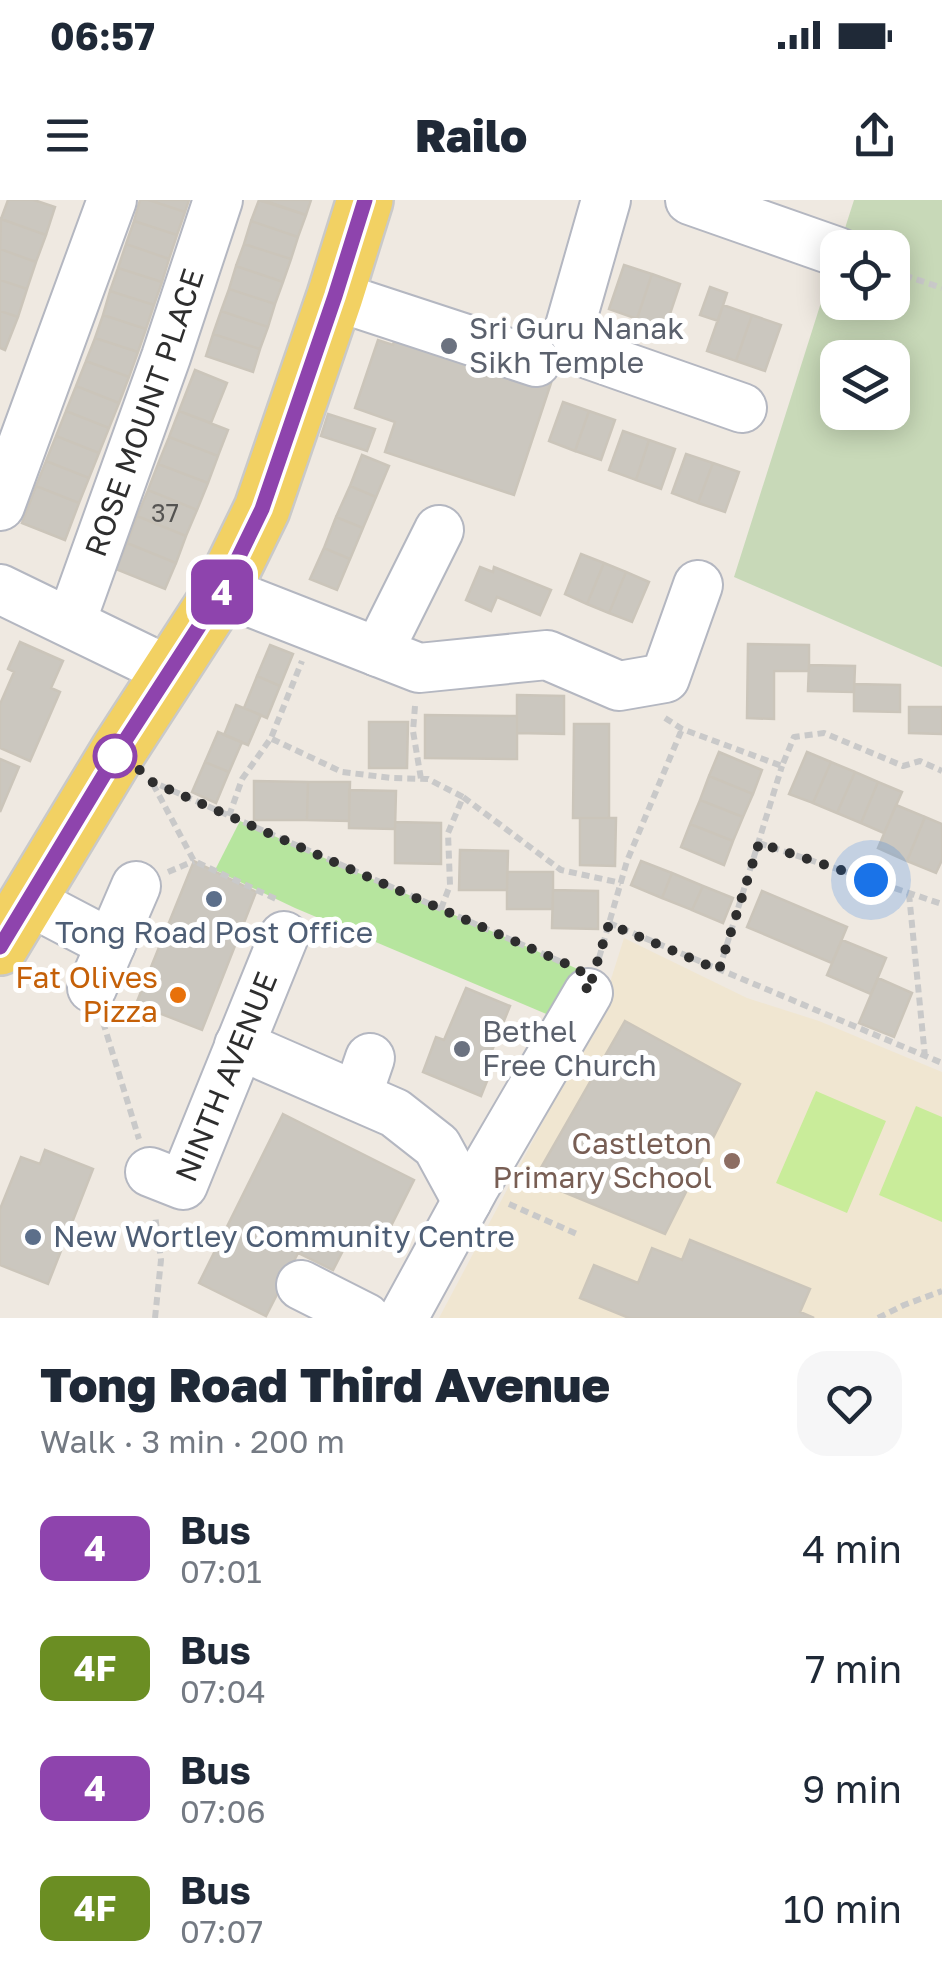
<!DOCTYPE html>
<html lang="en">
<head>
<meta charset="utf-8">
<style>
	:root { --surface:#fff; --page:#f6f6f7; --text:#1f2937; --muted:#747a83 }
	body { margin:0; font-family:"Golos Text",sans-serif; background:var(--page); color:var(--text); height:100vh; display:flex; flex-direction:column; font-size:38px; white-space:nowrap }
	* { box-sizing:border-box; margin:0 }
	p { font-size:32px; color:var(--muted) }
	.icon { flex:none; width:55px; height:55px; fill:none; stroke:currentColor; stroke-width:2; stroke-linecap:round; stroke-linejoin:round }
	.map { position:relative; height:1118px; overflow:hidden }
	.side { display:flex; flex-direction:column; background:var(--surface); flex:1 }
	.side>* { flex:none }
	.badge { padding:0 20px; border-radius:15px; font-size:35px; line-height:65px }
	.controls { position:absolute; left:820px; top:30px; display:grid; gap:20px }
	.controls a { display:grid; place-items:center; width:90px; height:90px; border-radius:20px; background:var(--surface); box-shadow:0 5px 25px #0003; font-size:50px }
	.you { position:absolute; width:50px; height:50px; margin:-25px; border:8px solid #fff; border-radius:50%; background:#1a73e8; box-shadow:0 0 0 15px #1a73e833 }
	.map>.badge { position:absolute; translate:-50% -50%; box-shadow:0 0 0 5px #fff }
	.round { display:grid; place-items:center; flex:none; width:105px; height:105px; border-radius:30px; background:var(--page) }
	.headline { display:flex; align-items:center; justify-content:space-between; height:170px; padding:0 40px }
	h1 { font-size:48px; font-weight:800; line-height:75px }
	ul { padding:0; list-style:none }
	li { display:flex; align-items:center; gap:30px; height:120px; padding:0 40px }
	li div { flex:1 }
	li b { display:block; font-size:38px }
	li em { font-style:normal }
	li .badge { min-width:110px; font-weight:700; text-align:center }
	.status { display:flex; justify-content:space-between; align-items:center; height:70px; padding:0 50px; background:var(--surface); direction:ltr }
	.status svg { height:28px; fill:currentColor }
	header { display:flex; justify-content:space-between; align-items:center; height:130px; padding:0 40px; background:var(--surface); font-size:45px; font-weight:800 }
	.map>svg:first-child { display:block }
	.education { fill:#f0e6d1 }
	.green { fill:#b6e59e }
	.cemetery { fill:#c8d9b8; fill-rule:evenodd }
	.pitch { fill:#c9ec9a }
	.building { fill:#cbc7bf; stroke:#cbc5ba; stroke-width:2.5 }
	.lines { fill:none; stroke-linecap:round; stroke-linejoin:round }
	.minor-casing { stroke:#b4b7c1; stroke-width:52 }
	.major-casing { stroke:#c9c9c9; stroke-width:60 }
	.path { stroke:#c9c9c9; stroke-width:6; stroke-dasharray:8 5; stroke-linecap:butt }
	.minor { stroke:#fff; stroke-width:48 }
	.major { stroke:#f2d163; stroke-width:55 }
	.line-casing { stroke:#fff; stroke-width:22 }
	.line { stroke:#8e44ad; stroke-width:15 }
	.walk { stroke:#2e2e2e; stroke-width:10; stroke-dasharray:0 18 }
	.worship-dot { fill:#6b7280; stroke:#fff; stroke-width:4 }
	.stop-dot { fill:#fff; stroke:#8e44ad; stroke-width:5 }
	.service-dot { fill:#5c6f8a; stroke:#fff; stroke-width:4 }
	.food-dot { fill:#e8710a; stroke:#fff; stroke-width:4 }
	.education-dot { fill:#8d6e63; stroke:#fff; stroke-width:4 }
	.labels { text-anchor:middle; stroke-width:10; stroke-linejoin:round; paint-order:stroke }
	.number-label { font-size:25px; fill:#555452 }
	.worship-label { font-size:30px; fill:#5b616d; stroke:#fff; text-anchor:start }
	.street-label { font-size:30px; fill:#2e2e2e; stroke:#fff }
	.service-label { font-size:30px; fill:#4e5e75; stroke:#fff }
	.food-label { font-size:30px; fill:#c56008; stroke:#fff; text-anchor:end }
	.education-label { font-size:30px; fill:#785e54; stroke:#fff; text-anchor:end }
</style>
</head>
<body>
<div class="status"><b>06:57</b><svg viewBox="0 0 49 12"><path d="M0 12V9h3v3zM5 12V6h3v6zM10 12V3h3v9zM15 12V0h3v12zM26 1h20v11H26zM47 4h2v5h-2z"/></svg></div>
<header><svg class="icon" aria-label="menu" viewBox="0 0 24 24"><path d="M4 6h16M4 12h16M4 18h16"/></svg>Railo<svg class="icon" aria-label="share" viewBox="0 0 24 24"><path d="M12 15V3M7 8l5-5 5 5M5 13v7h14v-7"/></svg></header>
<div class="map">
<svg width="942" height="1118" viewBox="0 0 942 1118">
	<rect width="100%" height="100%" fill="#efe9e1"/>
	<path class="education" d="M624 738 747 798 819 821 942 872V1118H439L600 814Z"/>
	<path class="green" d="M240 621 580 770 588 793 570 824 295 708 215 670Z"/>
	<path class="cemetery" d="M854 0H942V467L734 377 837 52 838 102H892V48L839 47ZM838 158H892V212H838Z"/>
	<path class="pitch" d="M816 891 886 921 847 1013 776 983Z
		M916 906 942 917V1022L879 995Z"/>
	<path class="building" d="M8 0H34L55 7 46 35 1 19Z
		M140 0H149L185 12 177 35 134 21Z
		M149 0H189L185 12Z
		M259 0 306 15 298 37 251 21Z
		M263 0H311L306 15Z
		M1 19 46 35 36 62 0 49Z
		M134 21 177 35 169 59 126 44Z
		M251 21 298 37 291 59 244 44Z
		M126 44 169 59 162 82 118 68Z
		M244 44 291 59 283 82 236 66Z
		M0 49 36 62 27 89 0 80Z
		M624 65 652 74 637 119 609 109Z
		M236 66 283 82 275 104 229 89Z
		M118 68 162 82 154 105 110 91Z
		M652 74 680 84 665 129 637 119Z
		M0 80 27 89 18 117 0 111Z
		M710 87 727 93 718 121 700 115Z
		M229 89 275 104 268 127 221 111Z
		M110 91 154 105 146 129 103 115Z
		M723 105 752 115 736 161 707 151Z
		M0 111 18 117 5 150 0 148Z
		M221 111 268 127 260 149 213 134Z
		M103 115 146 129 138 152 95 138Z
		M752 115 781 125 765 171 736 161Z
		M397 132 551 183 514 295 385 252 395 222 355 208 378 140 393 145Z
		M213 134 260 149 253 172 206 156Z
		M95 138 138 152 129 177 86 161Z
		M86 161 129 177 119 203 76 186Z
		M195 170 227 183 211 223 179 211Z
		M76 186 119 203 109 228 66 211Z
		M563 202 589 211 575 251 549 241Z
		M66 211 109 228 99 253 56 236Z
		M179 211 228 230 218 256 169 237Z
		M589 211 615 220 601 260 575 251Z
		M328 214 375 229 367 251 321 236Z
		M623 231 649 240 636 280 609 270Z
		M56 236 99 253 89 278 46 261Z
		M169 237 218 256 208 283 158 264Z
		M649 240 675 249 661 289 636 280Z
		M686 254 713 263 698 303 672 293Z
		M362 255 389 266 376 297 350 286Z
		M46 261 89 278 79 303 36 286Z
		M713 263 739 272 725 312 698 303Z
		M158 264 208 283 197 310 148 290Z
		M36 286 79 303 65 340 22 323Z
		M350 286 376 297 363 328 336 317Z
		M148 290 197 310 186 336 137 316Z
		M137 316 186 336 176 363 127 343Z
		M336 317 363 328 350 359 324 348Z
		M127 343 176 363 165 389 116 369Z
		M324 348 350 359 337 390 310 379Z
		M581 354 604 363 587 404 565 394Z
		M604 363 626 372 609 413 587 404Z
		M480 367 493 372 494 367 551 390 540 415 497 397 491 411 466 400Z
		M626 372 649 382 632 422 609 413Z
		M20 442 63 461 51 488 60 492 30 561 0 548V504L14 472 8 469Z
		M748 444 809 445V471H774V519L747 518Z
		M270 445 293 454 280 486 257 476Z
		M809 465 855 466 854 492 808 491Z
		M257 476 280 486 267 518 244 508Z
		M854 484 900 485V512L854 511Z
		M517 495 564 496V534L517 533Z
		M236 505 261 515 248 545 224 535Z
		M909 507H942V534L909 533Z
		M425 515 517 516V559L425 558Z
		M369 522H408L407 568H369Z
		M574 524H609V618H573Z
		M218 532 242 542 229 572 205 562Z
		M719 552 762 570 753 594 709 576Z
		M807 552 831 562 813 603 789 594Z
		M0 559 19 567 0 612Z
		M205 562 229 572 216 603 192 592Z
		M831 562 855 572 837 613 813 603Z
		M855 572 878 582 861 623 837 613Z
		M709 576 753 594 743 617 700 600Z
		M254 581 308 582 307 620H254Z
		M308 582H350L349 621 307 620Z
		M878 582 902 592 884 633 861 623Z
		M349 590 396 591 395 629 349 628Z
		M700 600 743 617 733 641 690 624Z
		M896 605 925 617 907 661 878 648Z
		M925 617 942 624V660L936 673 907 661Z
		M580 618H616L615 666 580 665Z
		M395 622 441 623V664L395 663Z
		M690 624 733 641 724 665 681 647Z
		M460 650 508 651 507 690H459Z
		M194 661 256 692 202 830 136 804Z
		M641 661 672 673 662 698 631 685Z
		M507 672H553V709H507Z
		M672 673 703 686 692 710 662 698Z
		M703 686 733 698 723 723 692 710Z
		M553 690 598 691V729L552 728Z
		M762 691 847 727 832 763 747 727Z
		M842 740 886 758 871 794 827 775Z
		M878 778 912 793 894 837 859 823Z
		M466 788 510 806 489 858 495 861 481 896 423 872 436 837 444 840Z
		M625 821 740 884 665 1034 534 980Z
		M283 914 414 980 381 1046 353 1031 333 1070 298 1053 266 1116 199 1083Z
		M45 950 93 969 48 1084 0 1065V1009L21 957 40 964Z
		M690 1040 810 1089 800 1112 814 1118H629L580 1098 594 1065 638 1083 652 1048 682 1060Z"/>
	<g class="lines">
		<g class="minor-casing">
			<g id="minor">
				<path d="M606 0 570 126 588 154 742 208"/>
				<path d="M690 0 838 52"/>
				<path d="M335 96 536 162"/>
				<path d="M0 306 112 0"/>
				<path d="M0 389 169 471"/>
				<path d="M222 391 419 468 547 455 619 486 665 478 698 385"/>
				<path id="s1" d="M71 422 166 157 218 0"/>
				<path d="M378 452 439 330"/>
				<path d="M29 701 111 744"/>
				<path d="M92 788 136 686"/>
				<path d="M239 845 395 913 437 946 467 1001"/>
				<path d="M357 896 370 858"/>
				<path id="s2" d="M150 972 183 985 284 736"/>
				<path d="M301 1085 366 1118"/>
				<path d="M403 1118 474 988 588 793"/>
			</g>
		</g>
		<g class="major-casing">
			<path id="major" d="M0 747 119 550 222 391 262 309 335 96 365 0"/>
		</g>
		<path class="path" d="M892 71 942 88
			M415 506 413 531 421 579
			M665 518 682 529 782 566 794 537 824 533 903 566 920 561 942 571
			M272 539 342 572 392 578 428 579 463 597
			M149 579 153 582 566 764
			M153 584 194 661 276 699
			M229 616 242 579 271 538 302 461
			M759 643 942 704
			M168 672 194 661
			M909 694 925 857
			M441 709 450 685 448 633 463 597 561 670 621 683
			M609 723 942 863
			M599 758 627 661 682 529
			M719 770 782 566
			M103 822 139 939
			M509 1004 577 1034
			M155 1118 161 1060 155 1015
			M878 1118 904 1105 942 1091"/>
		<use href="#minor" class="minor"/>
		<use href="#major" class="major"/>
	</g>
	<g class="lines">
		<g class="line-casing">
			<path id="line" d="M0 747 119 550 222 391 262 309 335 96 365 0"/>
		</g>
		<use href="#line" class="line"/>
		<path class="walk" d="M115 556 119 550 152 582 580 770 588 792 609 724 719 770 759 643 871 680"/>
	</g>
	<g class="worship-dot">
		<circle cx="449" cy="146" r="10"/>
		<circle cx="462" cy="849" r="10"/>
	</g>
	<circle class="stop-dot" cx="115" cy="556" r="20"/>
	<g class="service-dot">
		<circle cx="214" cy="699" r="10"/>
		<circle cx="33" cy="1037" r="10"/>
	</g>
	<circle class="food-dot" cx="178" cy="795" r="10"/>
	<circle class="education-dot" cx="732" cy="961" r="10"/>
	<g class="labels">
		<g class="number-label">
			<text x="165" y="322">37</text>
		</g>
		<g class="worship-label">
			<text x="469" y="139">Sri Guru Nanak<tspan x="469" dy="34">Sikh Temple</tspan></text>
			<text x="482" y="842">Bethel<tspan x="482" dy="34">Free Church</tspan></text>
		</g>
		<g class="street-label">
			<text dy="10" stroke="none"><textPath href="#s1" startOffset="222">ROSE MOUNT PLACE</textPath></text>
			<text dy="10" stroke="none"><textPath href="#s2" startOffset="152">NINTH AVENUE</textPath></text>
		</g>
		<g class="service-label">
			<text x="214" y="743">Tong Road Post Office</text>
			<text x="53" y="1047" text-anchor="start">New Wortley Community Centre</text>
		</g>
		<g class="food-label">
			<text x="158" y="788">Fat Olives<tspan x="158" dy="34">Pizza</tspan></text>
		</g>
		<g class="education-label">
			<text x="712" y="954">Castleton<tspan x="712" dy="34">Primary School</tspan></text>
		</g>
	</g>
</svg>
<div class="controls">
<a><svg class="icon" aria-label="locate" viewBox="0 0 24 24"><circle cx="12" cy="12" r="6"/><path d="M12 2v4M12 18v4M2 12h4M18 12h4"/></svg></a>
<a><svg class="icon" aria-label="layers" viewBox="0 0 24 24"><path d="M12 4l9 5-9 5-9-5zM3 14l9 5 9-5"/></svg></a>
</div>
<div class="you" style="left:871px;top:680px"></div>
<b class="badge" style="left:222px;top:392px;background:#8e44ad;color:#fff">4</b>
</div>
<section class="side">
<div class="headline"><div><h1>Tong Road Third Avenue</h1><p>Walk · 3 min · 200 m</p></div><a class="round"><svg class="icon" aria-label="heart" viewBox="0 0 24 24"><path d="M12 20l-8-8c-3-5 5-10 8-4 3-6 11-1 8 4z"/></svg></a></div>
<ul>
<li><span class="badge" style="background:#8e44ad;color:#fff">4</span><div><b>Bus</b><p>07:01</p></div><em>4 min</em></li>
<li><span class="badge" style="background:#6b8e23;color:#fff">4F</span><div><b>Bus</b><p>07:04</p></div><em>7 min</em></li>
<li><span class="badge" style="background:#8e44ad;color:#fff">4</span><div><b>Bus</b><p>07:06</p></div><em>9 min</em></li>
<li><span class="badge" style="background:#6b8e23;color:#fff">4F</span><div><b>Bus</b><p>07:07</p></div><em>10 min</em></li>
</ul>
</section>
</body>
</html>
